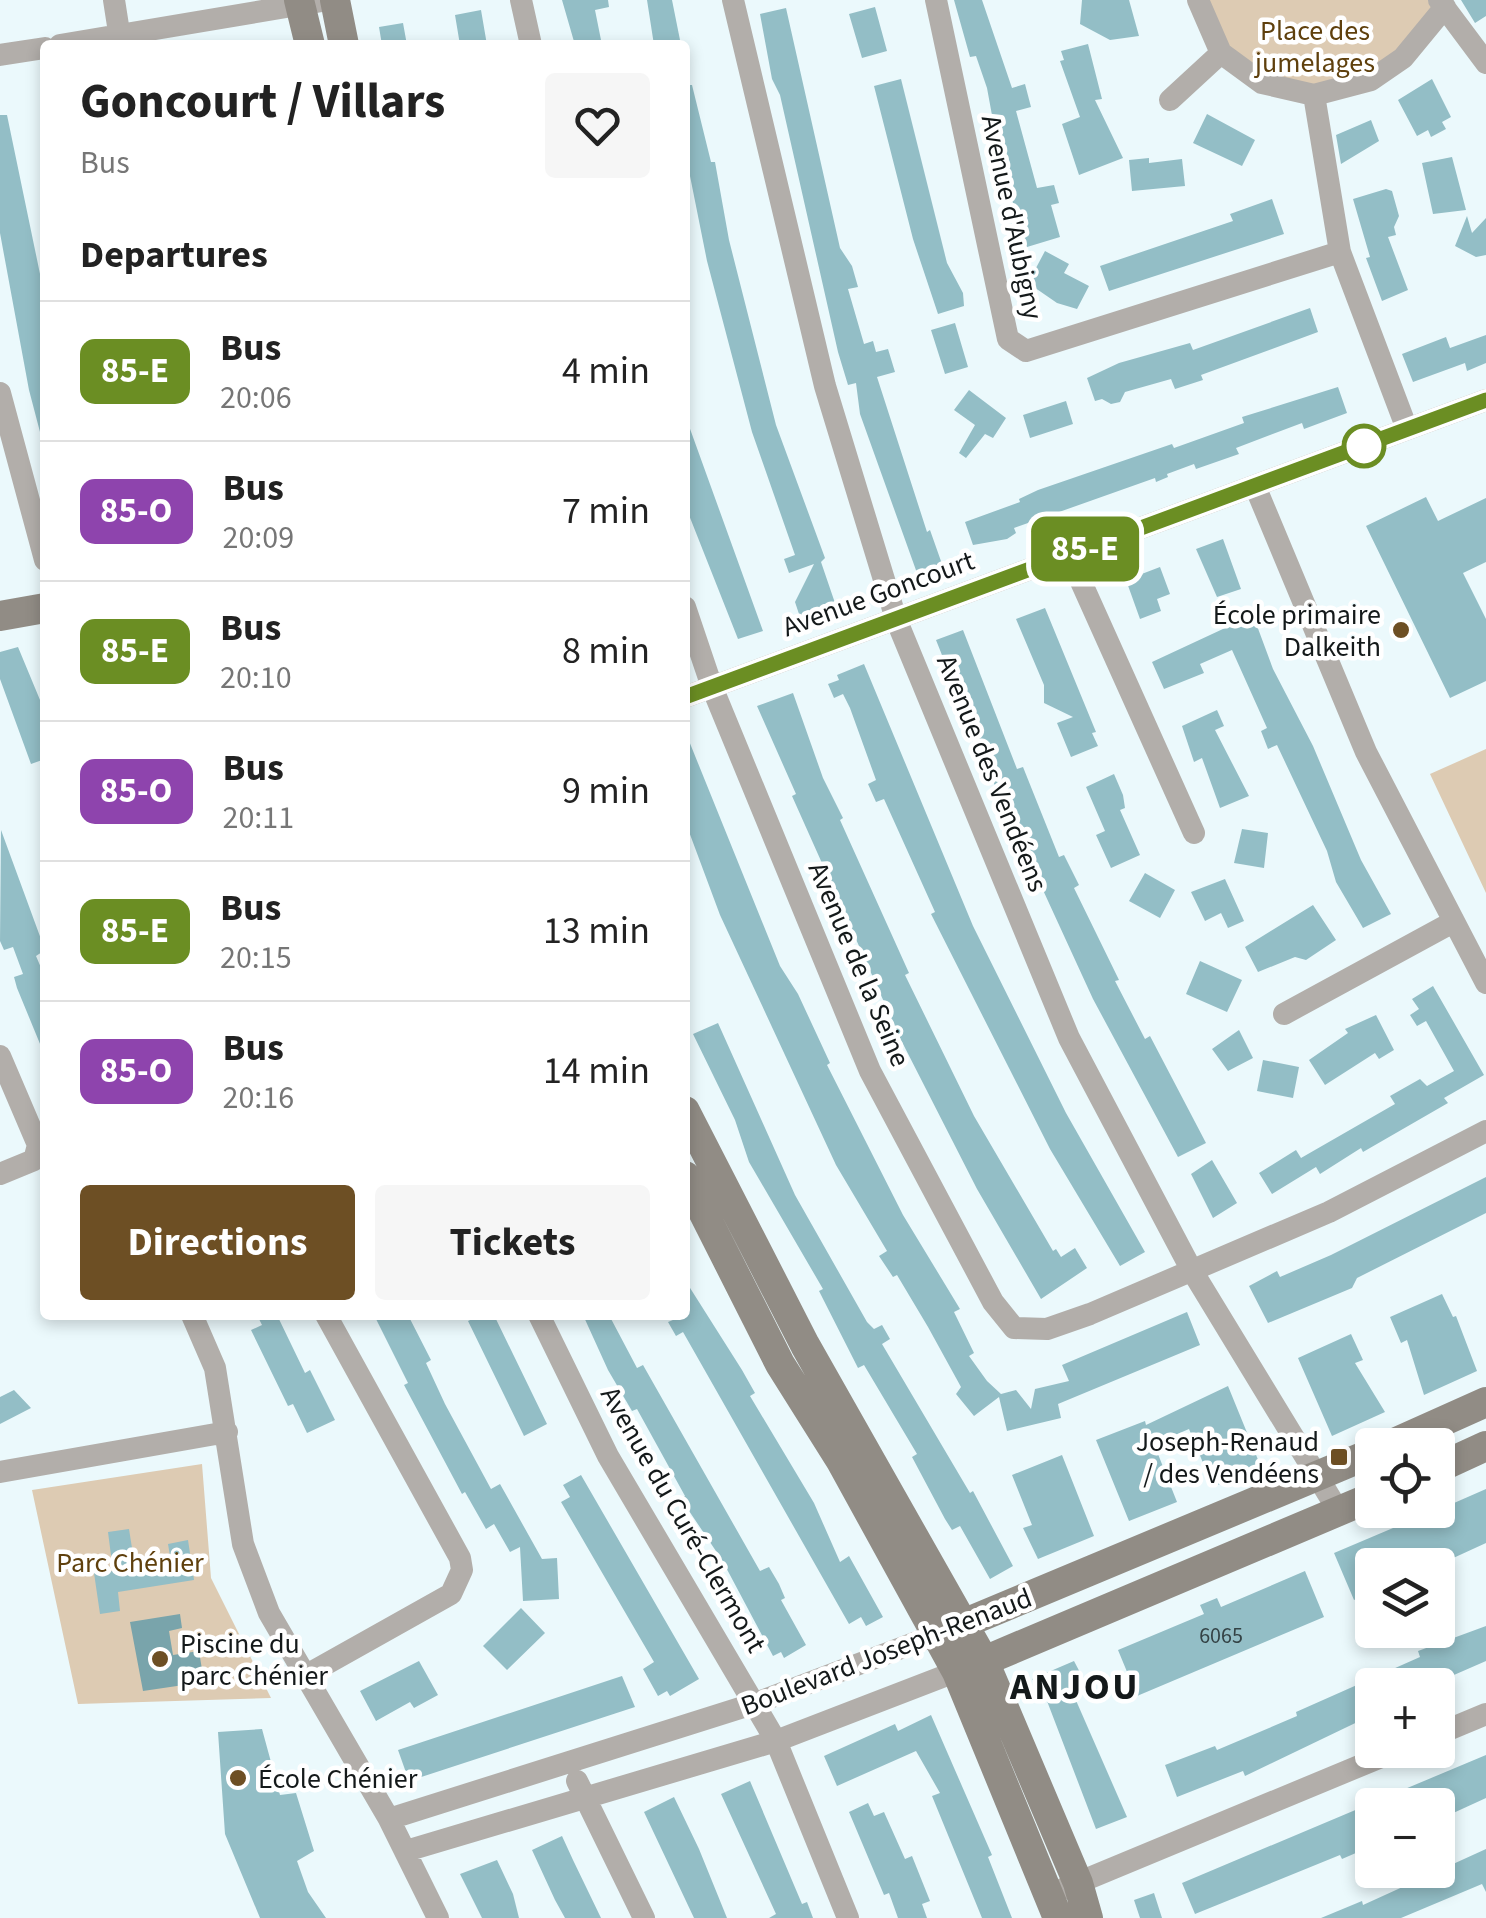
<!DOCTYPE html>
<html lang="en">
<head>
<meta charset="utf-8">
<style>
	:root { --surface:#fff; --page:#f6f6f6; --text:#222; --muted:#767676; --line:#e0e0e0; --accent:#6d4f24 }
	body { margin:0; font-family:"Source Sans 3",sans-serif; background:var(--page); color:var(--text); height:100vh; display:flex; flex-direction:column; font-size:38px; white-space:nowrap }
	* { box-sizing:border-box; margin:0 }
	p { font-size:32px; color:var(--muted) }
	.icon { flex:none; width:55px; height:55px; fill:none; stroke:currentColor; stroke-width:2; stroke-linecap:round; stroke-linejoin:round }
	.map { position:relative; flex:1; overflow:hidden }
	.drawer { position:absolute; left:40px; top:40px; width:650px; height:1280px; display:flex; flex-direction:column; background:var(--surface); border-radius:10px; box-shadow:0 5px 15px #0003 }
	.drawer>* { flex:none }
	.badge { padding:0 20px; border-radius:15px; font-size:35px; line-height:65px }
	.fabs { position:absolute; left:1355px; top:1428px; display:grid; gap:20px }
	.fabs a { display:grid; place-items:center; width:100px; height:100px; border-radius:10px; background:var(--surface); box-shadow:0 5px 15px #0003; font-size:50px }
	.map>.badge { position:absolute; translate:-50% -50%; box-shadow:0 0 0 5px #fff }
	h2 { padding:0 40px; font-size:38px; line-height:90px }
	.round { display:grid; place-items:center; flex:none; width:105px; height:105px; border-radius:10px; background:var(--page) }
	.head { display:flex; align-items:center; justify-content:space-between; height:170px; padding:0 40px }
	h1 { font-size:48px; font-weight:700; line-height:75px }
	.primary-button { display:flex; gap:20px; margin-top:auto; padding:20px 40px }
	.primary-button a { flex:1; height:115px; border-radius:10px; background:var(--accent); color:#fff; font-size:40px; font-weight:700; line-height:115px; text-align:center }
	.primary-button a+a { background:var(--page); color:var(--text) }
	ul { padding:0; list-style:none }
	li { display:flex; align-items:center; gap:30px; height:140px; padding:0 40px; border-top:2px solid var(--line) }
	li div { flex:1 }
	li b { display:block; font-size:38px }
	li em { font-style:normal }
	li .badge { min-width:110px; font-weight:700; text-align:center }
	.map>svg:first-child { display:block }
	.green { fill:#ddcbb3 }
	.water { fill:#79a4ab }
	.building { fill:#93bec6 }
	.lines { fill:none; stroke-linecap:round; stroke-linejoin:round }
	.street { stroke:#b2aeaa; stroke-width:22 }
	.secondary { stroke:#918c85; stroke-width:30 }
	.line-casing { stroke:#fff; stroke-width:22 }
	.line { stroke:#6b8e23; stroke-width:15 }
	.stop-dot { fill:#fff; stroke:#6b8e23; stroke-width:5 }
	.poi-dot { fill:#6d4f24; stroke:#fff; stroke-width:4 }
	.labels { text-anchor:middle; stroke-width:9; stroke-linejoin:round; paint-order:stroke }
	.number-label { font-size:22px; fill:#344245 }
	.park-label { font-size:28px; fill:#5f400d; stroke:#fff }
	.street-label { font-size:28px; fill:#14191a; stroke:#fff }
	.poi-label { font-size:28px; fill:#14191a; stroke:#fff; text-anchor:end }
	.district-label { font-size:38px; font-weight:bold; letter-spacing:2.5px; fill:#14191a; stroke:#fff }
</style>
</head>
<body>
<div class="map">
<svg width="1486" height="1918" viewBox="0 0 1486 1918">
	<rect width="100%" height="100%" fill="#ebf9fc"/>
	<path class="green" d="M1198 0H1438L1403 58 1314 95 1221 53Z
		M1486 749V893L1430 774Z
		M202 1464 211 1578 271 1698 78 1704 32 1490Z"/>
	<path class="water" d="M180 1614 182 1628 169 1631 173 1655 199 1651 204 1682 143 1691 130 1622Z"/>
	<path class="building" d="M562 0H608L609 7 595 10 602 45H575Z
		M647 0H672L681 45H654Z
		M954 0H982L1012 88 1025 84 1031 107 1016 111 1037 188 1054 185 1059 203 1051 205 1060 237 1027 247 1022 238 1020 209 1015 210 1000 159 987 88 976 56 970 57Z
		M1082 0H1129L1139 36 1110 40 1080 24Z
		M1461 0H1486V16L1475 23Z
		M875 7 887 51 862 58 849 14Z
		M786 8 840 248 852 266 858 287 848 289 864 344 873 341 876 352 888 349 895 372 877 377 927 532 930 530 942 564 917 573 860 414 856 383 848 385 838 352 780 95 772 79 760 14Z
		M481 10 487 45H460L455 15Z
		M403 23 407 45H382L379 27Z
		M1088 44 1102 99 1095 100 1123 158 1079 175 1062 124 1080 117 1060 61 1064 60 1061 51Z
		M901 79 947 263 963 293 964 306 938 314 913 239 874 86Z
		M1432 79 1451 117 1442 122 1446 129 1431 137 1428 130 1417 136 1398 100Z
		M685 85H692L711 162H715L729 240 776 425 825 558 821 562 835 603 800 617 795 602 814 564 789 573 784 559 795 555 752 432 707 261 685 151Z
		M1207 114 1255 140 1242 166 1193 143Z
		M0 115H7L45 298V431L40 432 29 390 0 233Z
		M1371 120 1379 141 1341 164 1336 135Z
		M1452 157 1466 210 1433 214 1422 163Z
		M1149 158V163L1182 159 1185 186 1132 191 1129 160Z
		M1386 189 1392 191 1399 216 1394 227 1396 235 1388 237 1408 290 1382 301 1366 258 1370 257 1353 199Z
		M1272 199 1284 234 1109 291 1100 266 1233 221 1230 214Z
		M1467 216 1472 233 1486 218V255L1476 257 1455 246Z
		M1045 251 1069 264 1064 273 1089 286 1077 309 1057 303 1028 283Z
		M1310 308 1318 332 1201 375 1203 380 1175 389 1171 379 1125 392 1120 402 1111 404 1102 399 1095 401 1087 378 1119 363 1190 343 1193 350Z
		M955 323 968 367 945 374 931 330Z
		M1486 335V363L1467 371 1465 363 1413 382 1402 354 1446 337 1450 348Z
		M1338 387 1347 413 1304 429 1302 423 1236 448 1239 454 1196 469 1194 464 1167 474 1168 477 1156 482 1155 478 1014 528 1016 533 1007 539 973 545 965 522 1020 502 1019 499 1038 490 1172 444 1174 448 1244 423 1242 417Z
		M969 390 1006 418 993 438 985 434 966 458 959 453 975 425 954 410Z
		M1066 401 1073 424 1030 438 1023 415Z
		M689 426 763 631 738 639 685 505V427Z
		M1426 497 1438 521 1486 498V562L1463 573 1486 619V681L1450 698 1366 526Z
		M1223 539 1241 589 1217 597 1196 549Z
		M1160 567 1170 594 1157 599 1161 611 1140 619 1126 580Z
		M1045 608 1096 732 1092 733 1098 746 1071 757 1057 723 1073 717 1044 703V685L1016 619Z
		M1253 615 1273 669 1313 746 1361 860 1391 914 1363 928 1336 882 1327 851 1277 745 1268 749 1261 731 1267 728 1232 650 1200 664 1204 673 1164 689 1152 662Z
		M963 630 1017 769 1023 767 1059 857 1064 855 1079 885 1074 888 1119 980 1115 981 1145 1039 1150 1036 1206 1143 1178 1157 1093 999 986 766 936 640Z
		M18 647 45 712V759L31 764 0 679V652Z
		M864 664 973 926 1066 1113 1145 1252 1120 1266 1050 1149 931 914 935 912 884 799 876 802 868 784 876 780 850 708 843 694 834 698 828 684 839 680 837 675Z
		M793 693 823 778 843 818 840 820 909 973 905 975 974 1116 1053 1251 1056 1249 1061 1257 1075 1248 1087 1268 1041 1299 977 1189 901 1040 792 796 796 794 757 706Z
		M1217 710 1224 726 1215 730 1249 796 1220 808 1202 758 1194 762 1182 726Z
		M685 731 780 966 798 994 830 1063 827 1065 903 1215 960 1309 954 1312 974 1353 969 1356 987 1381 1001 1394 1016 1390 1031 1409 1035 1389 1069 1381 1062 1365 1187 1312 1200 1345 1058 1404 1061 1418 1007 1431 999 1397 974 1416 956 1394 961 1387 928 1327 897 1275 893 1277 879 1256 887 1251 836 1165 720 915 685 821Z
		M1114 774 1123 795 1125 808 1120 810 1140 855 1111 868 1096 835 1105 831 1086 787Z
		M1242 829 1268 833 1264 868 1234 863Z
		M1 830 45 950 36 956 45 977V1056L17 988 14 977 23 974 13 947 4 950 0 941Z
		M1145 873 1175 890 1160 918 1129 901Z
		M1225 879 1244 921 1228 928 1221 913 1205 921 1191 892Z
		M1313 905 1336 940 1306 960 1295 957 1258 972 1245 947Z
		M1200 961 1242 980 1227 1012 1186 994Z
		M1433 986 1484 1075 1444 1098 1448 1103 1363 1152 1361 1148 1320 1174 1316 1167 1272 1194 1259 1173 1296 1150 1301 1158 1395 1104 1390 1096 1420 1079 1427 1086 1454 1071 1426 1021 1417 1026 1410 1015 1419 1009 1412 999Z
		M1376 1015 1394 1050 1379 1059 1375 1053 1325 1085 1309 1060 1348 1033 1345 1029Z
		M718 1023 795 1195 867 1322 874 1329 882 1325 890 1339 882 1344 970 1493 973 1491 1013 1566 990 1579 960 1526 952 1530 945 1519 912 1457 917 1454 864 1365 858 1368 819 1291 823 1289 749 1162 735 1120 693 1034Z
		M1239 1030 1253 1058 1228 1071 1212 1049Z
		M1263 1060 1299 1067 1293 1098 1257 1091Z
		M1212 1160 1237 1203 1213 1218 1191 1174Z
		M1486 1177V1213L1357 1278 1352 1288 1268 1323 1249 1286 1277 1271 1280 1277 1331 1255Z
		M685 1280 742 1370 755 1393 750 1396 814 1503 840 1562 849 1556 883 1617 866 1626 861 1617 849 1624 683 1332 676 1336 668 1322 685 1315Z
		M1442 1294 1453 1317 1456 1316 1477 1371 1424 1395 1407 1340 1401 1343 1390 1317Z
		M257 1315H277L305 1373 310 1370 335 1420 307 1433 293 1404 288 1406 251 1330 262 1325Z
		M374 1315H408L431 1360 426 1363 445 1404 491 1489 500 1484 542 1559 557 1558 559 1599 523 1601 520 1547 510 1552 494 1524 486 1529 465 1492 462 1494 404 1385 408 1383Z
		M481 1315H494L547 1424 524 1436 468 1321Z
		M583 1315H609L637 1368 643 1365 760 1571 769 1567 779 1584 785 1598 781 1600 806 1645 784 1658 781 1652 773 1656 722 1560 681 1499 685 1496 637 1409 632 1411 608 1370Z
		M1351 1334 1363 1360 1355 1363 1385 1412 1332 1436 1298 1358Z
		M1228 1386 1261 1467 1213 1487 1189 1429 1154 1444 1177 1502 1129 1521 1096 1440 1145 1421 1146 1425Z
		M14 1390 31 1408 0 1424V1397Z
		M1062 1455 1094 1536 1038 1559 1023 1528 1032 1525 1012 1475Z
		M581 1475 699 1679 670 1696 667 1691 658 1696 643 1669 654 1662 561 1502 570 1497 563 1485Z
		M1486 1489V1543L1438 1565H1372V1592L1354 1600 1334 1553 1419 1517 1416 1510H1438Z
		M129 1529 135 1567 171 1562 168 1544 188 1540 194 1580 118 1592 120 1611 100 1614 94 1573 113 1571 108 1532Z
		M1305 1571 1324 1617 1137 1696 1118 1650 1204 1614 1200 1605 1217 1598 1221 1607Z
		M521 1608 545 1633 507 1670 483 1646Z
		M1486 1626V1661L1431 1685H1372V1715L1245 1776 1243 1771 1177 1797 1165 1765 1215 1746 1217 1750 1297 1716 1296 1712 1420 1657 1418 1651Z
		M419 1661 438 1695 414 1708 410 1702 376 1721 360 1691Z
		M1074 1661 1085 1682 1071 1689 1127 1817 1096 1829 1047 1701 1032 1679Z
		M622 1676 635 1707 409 1781 398 1750Z
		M931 1715 992 1855 988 1857 1012 1918H982L932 1796 940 1793 916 1751 837 1786 824 1756 895 1724 898 1731Z
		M262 1729 280 1795 296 1793 314 1851 297 1861 308 1892 326 1918H260L225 1834 218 1732Z
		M1486 1755V1798L1438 1820V1805H1397L1393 1794Z
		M750 1781 802 1904 807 1902 813 1918H769L776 1914 721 1794Z
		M674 1797 699 1849 727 1918H694L644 1812Z
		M868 1803 874 1816 884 1812 905 1859 912 1856 930 1901 922 1904 927 1918H898L889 1893 884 1895 849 1812Z
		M1372 1803V1846L1342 1859 1340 1855 1195 1914 1182 1883Z
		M562 1836 573 1860 601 1918H565L555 1900 532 1850Z
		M1486 1849V1892L1482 1884 1401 1918H1321L1362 1901 1363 1905Z
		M497 1860 513 1894 519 1918H482L460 1874Z
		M1154 1893 1162 1918H1140L1134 1900Z"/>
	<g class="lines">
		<path class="street" d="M114 0 121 45
			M521 0 531 45
			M733 0 825 386 896 619 1069 1038 1191 1269 1339 1512
			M936 0 1008 339 1026 351 1340 252
			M1198 0 1221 53 1262 83 1314 95 1371 80 1403 58 1445 7
			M1439 0 1486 63
			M60 45 328 0
			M0 55 45 48
			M1314 95 1340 252 1407 429
			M1170 100 1221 53
			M0 393 45 560
			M1255 486 1366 752 1486 983
			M1069 555 1194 833
			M685 607 712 687 870 1071 993 1302 1014 1328 1047 1329 1090 1314 1329 1212 1486 1131
			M685 697 1486 400
			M1284 1014 1453 922
			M0 1056 38 1145 34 1160 0 1174
			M192 1315 215 1368 243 1544 269 1613 389 1819 438 1918
			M539 1315 608 1456 776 1741 848 1918
			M0 1472 227 1432
			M303 1677 451 1594 462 1570 460 1558 326 1315
			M1438 1734 1486 1714
			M577 1781 644 1918
			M389 1819 756 1703 938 1634
			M406 1851 776 1741 968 1667
			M1063 1889 1398 1750"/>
		<path class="secondary" d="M299 0 310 45
			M335 0 344 45
			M0 616 45 608
			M685 1111 805 1345 984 1661 1078 1883 1088 1918
			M685 1176 780 1364 841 1461 957 1672 1058 1918
			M1390 1445 1486 1402
			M1438 1468 1486 1446
			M946 1631 1372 1453
			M984 1661 1372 1497"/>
	</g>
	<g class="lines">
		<g class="line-casing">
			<path id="line" d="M685 697 1486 400"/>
		</g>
		<use href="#line" class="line"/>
	</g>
	<circle class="stop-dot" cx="1364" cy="446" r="20"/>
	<g class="poi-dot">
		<circle cx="1401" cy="630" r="10"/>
		<rect x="1329" y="1447" width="20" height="20" rx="5"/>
		<circle cx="160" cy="1659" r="10"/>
		<circle cx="238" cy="1778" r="10"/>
	</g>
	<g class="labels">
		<g class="number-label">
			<text x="1221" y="1643">6065</text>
		</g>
		<g class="park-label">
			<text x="1315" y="40">Place des<tspan x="1315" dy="32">jumelages</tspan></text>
			<text x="130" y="1572">Parc Chénier</text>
		</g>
		<g class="street-label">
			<text transform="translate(1013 217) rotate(78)" y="10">Avenue d'Aubigny</text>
			<text transform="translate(878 593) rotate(-20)" y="10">Avenue Goncourt</text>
			<text transform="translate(993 773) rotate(68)" y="10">Avenue des Vendéens</text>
			<text transform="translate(860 964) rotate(67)" y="10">Avenue de la Seine</text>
			<text transform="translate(684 1519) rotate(60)" y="10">Avenue du Curé-Clermont</text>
			<text transform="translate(886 1651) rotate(-21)" y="10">Boulevard Joseph-Renaud</text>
		</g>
		<g class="poi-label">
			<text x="1381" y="624">École primaire<tspan x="1381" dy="32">Dalkeith</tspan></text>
			<text x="1319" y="1451">Joseph-Renaud<tspan x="1319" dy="32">/ des Vendéens</tspan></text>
			<text x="180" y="1653" text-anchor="start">Piscine du<tspan x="180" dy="32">parc Chénier</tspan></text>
			<text x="258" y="1788" text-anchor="start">École Chénier</text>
		</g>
		<g class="district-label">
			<text x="1075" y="1699">ANJOU</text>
		</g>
	</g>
</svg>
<div class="fabs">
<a><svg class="icon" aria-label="locate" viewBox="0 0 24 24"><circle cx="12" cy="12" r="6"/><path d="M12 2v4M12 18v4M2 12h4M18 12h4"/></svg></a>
<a><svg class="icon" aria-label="layers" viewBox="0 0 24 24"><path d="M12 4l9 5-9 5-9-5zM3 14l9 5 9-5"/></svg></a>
<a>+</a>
<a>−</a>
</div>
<b class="badge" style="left:1085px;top:549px;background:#6b8e23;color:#fff">85-E</b>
<section class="drawer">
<div class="head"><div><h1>Goncourt / Villars</h1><p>Bus</p></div><a class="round"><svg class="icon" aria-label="heart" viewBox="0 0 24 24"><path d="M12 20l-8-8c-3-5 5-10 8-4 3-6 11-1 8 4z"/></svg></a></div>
<h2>Departures</h2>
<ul>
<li><span class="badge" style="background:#6b8e23;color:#fff">85-E</span><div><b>Bus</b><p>20:06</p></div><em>4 min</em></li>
<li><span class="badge" style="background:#8e44ad;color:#fff">85-O</span><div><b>Bus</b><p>20:09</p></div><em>7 min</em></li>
<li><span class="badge" style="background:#6b8e23;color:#fff">85-E</span><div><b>Bus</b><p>20:10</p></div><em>8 min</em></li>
<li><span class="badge" style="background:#8e44ad;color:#fff">85-O</span><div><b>Bus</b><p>20:11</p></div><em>9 min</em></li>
<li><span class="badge" style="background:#6b8e23;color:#fff">85-E</span><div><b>Bus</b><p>20:15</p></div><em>13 min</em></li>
<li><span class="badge" style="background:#8e44ad;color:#fff">85-O</span><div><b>Bus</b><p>20:16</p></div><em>14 min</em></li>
</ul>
<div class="primary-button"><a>Directions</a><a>Tickets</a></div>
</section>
</div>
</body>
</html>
